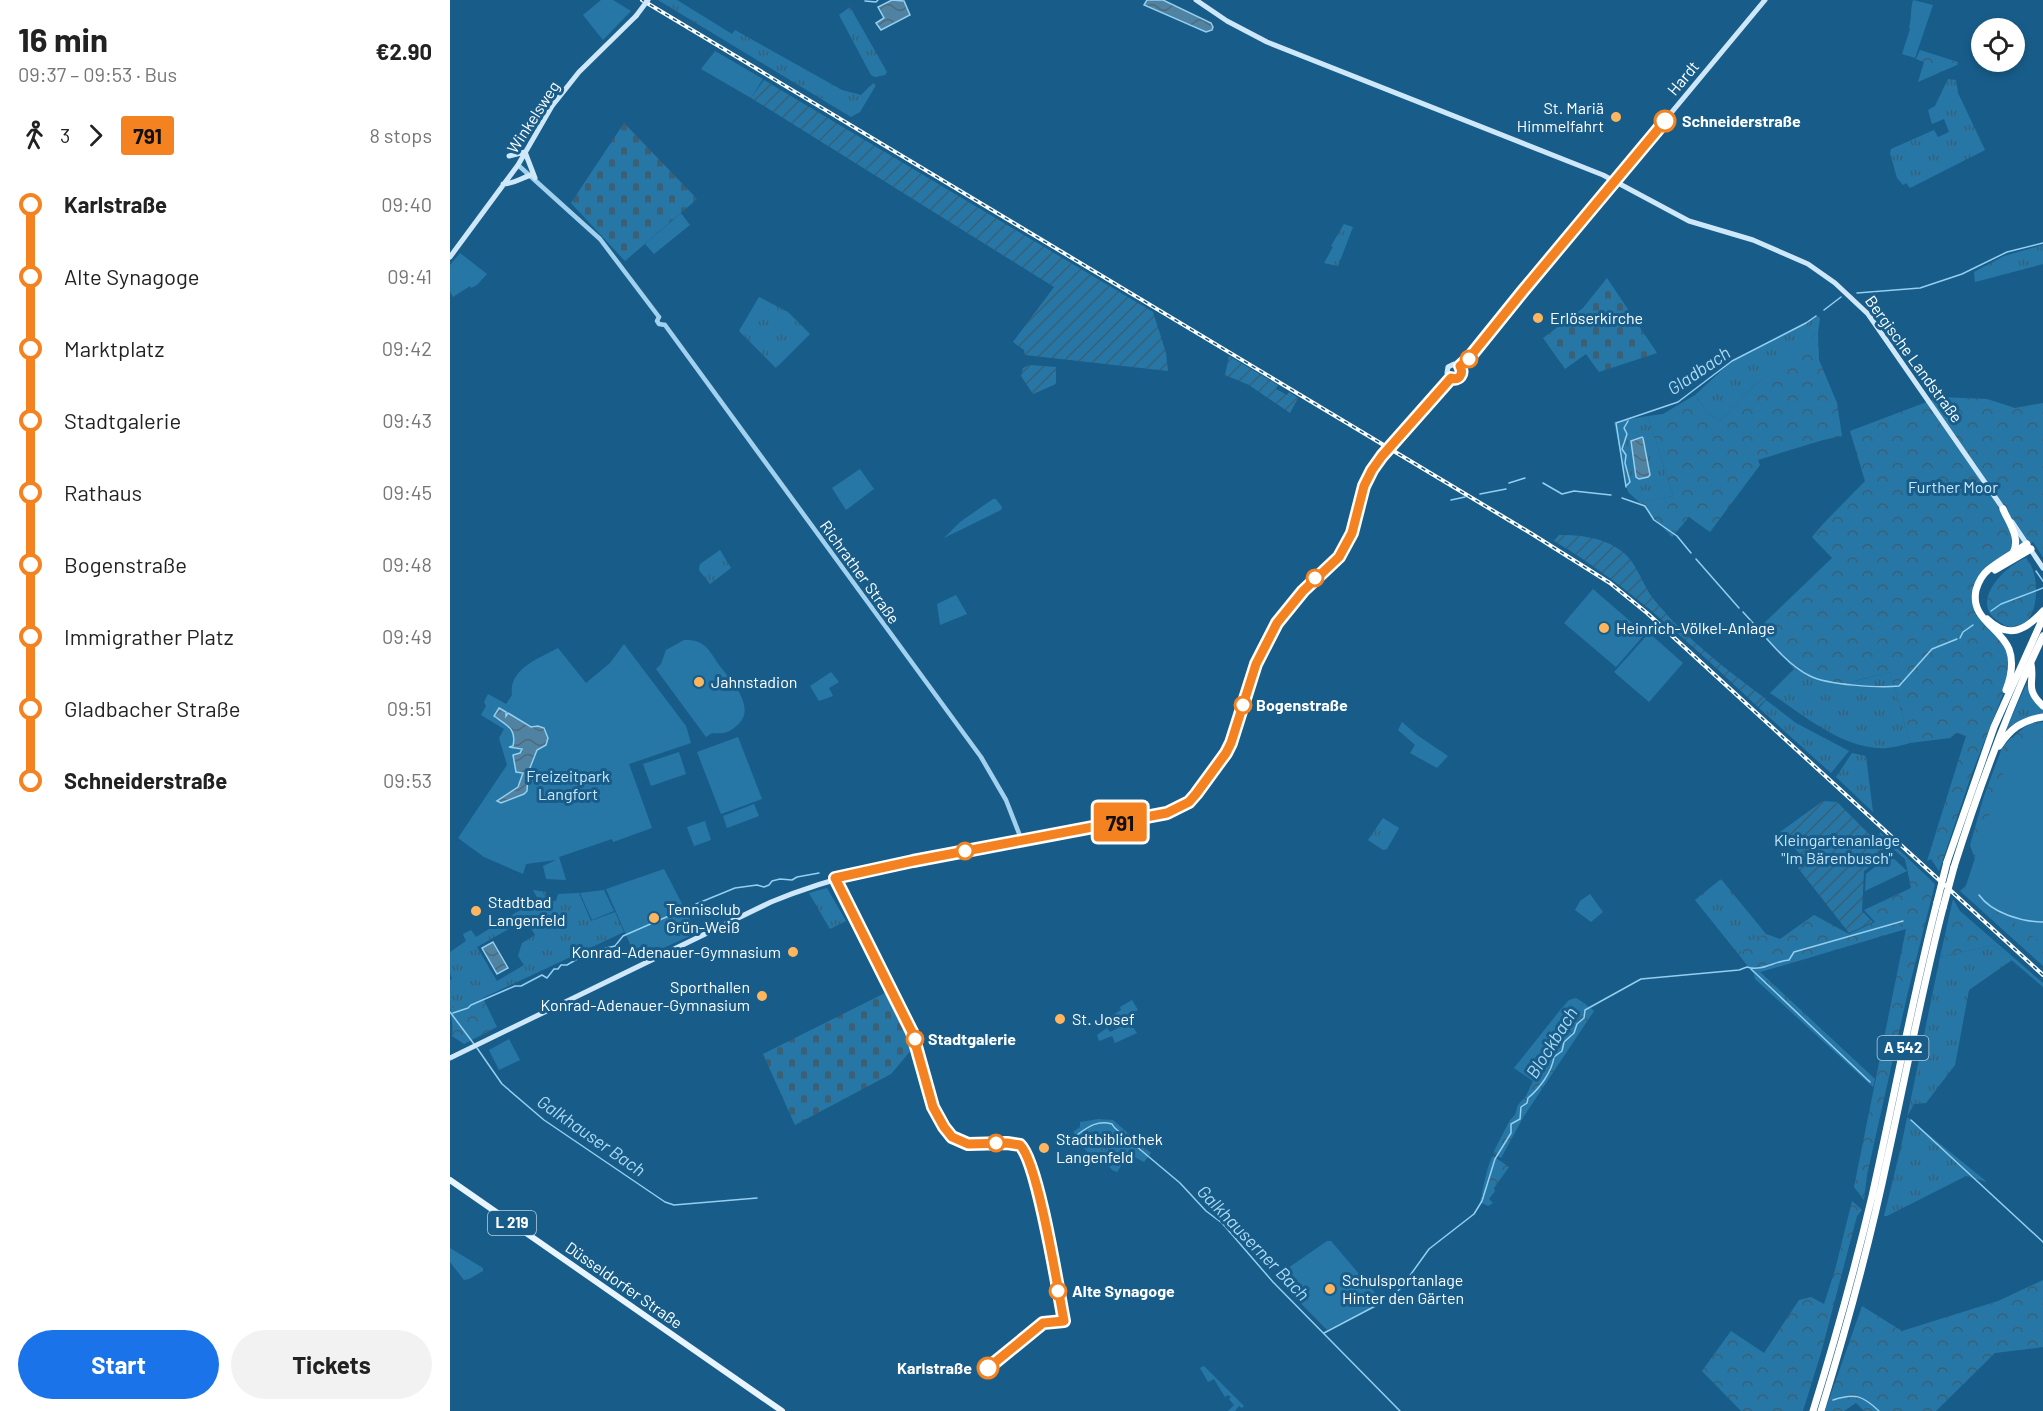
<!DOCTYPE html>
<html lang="en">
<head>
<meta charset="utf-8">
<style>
	:root { --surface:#fff; --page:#f2f2f2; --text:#222; --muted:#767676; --accent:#1a73e8 }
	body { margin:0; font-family:Barlow,sans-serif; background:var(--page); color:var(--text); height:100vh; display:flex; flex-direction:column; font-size:22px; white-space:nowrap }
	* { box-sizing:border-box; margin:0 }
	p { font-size:20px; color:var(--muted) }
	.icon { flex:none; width:33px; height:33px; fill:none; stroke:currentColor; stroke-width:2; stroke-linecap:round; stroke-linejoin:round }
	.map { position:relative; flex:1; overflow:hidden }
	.sheet { display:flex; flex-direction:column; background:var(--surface); width:450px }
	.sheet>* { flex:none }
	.badge { padding:0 12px; border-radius:4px; font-size:21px; line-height:39px }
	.tools { position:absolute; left:1521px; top:18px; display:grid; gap:12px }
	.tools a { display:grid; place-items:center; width:54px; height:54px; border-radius:50%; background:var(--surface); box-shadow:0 3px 9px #0003; font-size:30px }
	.map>.badge { position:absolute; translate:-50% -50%; box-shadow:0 0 0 3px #fff }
	.legs { display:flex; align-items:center; gap:9px; height:66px; padding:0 18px; font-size:20px }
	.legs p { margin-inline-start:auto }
	.headline { display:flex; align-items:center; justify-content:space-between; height:102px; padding:0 18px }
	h1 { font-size:33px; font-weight:700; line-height:45px }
	.primary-button { display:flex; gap:12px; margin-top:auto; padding:12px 18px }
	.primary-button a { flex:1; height:69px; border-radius:36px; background:var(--accent); color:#fff; font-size:24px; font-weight:700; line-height:69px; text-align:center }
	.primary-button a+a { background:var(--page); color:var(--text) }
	ul { padding:0 18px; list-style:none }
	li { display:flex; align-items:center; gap:21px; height:72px; font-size:22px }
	li i { display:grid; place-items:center; width:9px; height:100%; margin:0 8px; background:currentColor }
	li i::after { content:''; width:15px; height:15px; margin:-8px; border:4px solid; border-radius:50%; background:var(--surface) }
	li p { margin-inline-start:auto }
	li:first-child i { background:linear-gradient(#0000 50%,currentColor 0) }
	li:last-child i { background:linear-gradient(currentColor 50%,#0000 0) }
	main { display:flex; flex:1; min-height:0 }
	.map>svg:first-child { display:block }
	.grass { fill:url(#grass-tufts); fill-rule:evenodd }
	.forest { fill:url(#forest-crowns) }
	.cemetery { fill:url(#cemetery-stones) }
	.park { fill:#2777a6 }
	.garden { fill:url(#garden-furrows) }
	.water { fill:url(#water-waves); stroke:#93cff0; stroke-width:1.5 }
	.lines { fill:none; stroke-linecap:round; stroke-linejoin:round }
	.stream { stroke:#93cff0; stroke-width:1.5 }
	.secondary-tunnel { stroke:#3b759c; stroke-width:5; stroke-dasharray:5 2.5; stroke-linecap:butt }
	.tertiary { stroke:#a1d1ee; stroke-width:4.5 }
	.secondary { stroke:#cee8fa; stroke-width:5 }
	.primary { stroke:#e8f5ff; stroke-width:6 }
	.motorway { stroke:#fff; stroke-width:7 }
	.rail-casing { stroke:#fff; stroke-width:4 }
	.rail { stroke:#185d8a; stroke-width:1.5; stroke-dasharray:4.5; stroke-linecap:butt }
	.secondary-bridge { stroke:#cee8fa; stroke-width:5 }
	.motorway-bridge { stroke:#fff; stroke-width:7 }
	.line-1-casing { stroke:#fff; stroke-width:14 }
	.line-1 { stroke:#f58220; stroke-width:9 }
	.poi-dot { fill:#ffb55e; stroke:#185d8a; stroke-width:2 }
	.stop-1-dot { fill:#fff; stroke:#f58220; stroke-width:3 }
	.labels { text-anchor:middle; stroke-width:6; stroke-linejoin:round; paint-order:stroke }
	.shield { fill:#185d8a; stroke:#bacedc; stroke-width:1.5 }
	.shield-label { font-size:15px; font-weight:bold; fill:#fff }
	.street-label { font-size:16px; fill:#fff; stroke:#185d8a }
	.poi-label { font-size:16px; fill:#fff; stroke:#185d8a; text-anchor:start }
	.stop-label { font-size:16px; font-weight:bold; fill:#fff; stroke:#185d8a; text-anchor:start }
	.park-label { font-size:16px; fill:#c7e7fa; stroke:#185d8a }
	.water-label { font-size:18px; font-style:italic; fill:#acdaf5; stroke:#185d8a }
</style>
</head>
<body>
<main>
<section class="sheet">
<div class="headline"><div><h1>16 min</h1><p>09:37 – 09:53 · Bus</p></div><b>€2.90</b></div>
<div class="legs"><svg class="icon" aria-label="walk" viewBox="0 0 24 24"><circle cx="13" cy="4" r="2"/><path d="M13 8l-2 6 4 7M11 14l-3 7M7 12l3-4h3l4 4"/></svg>3<svg class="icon" aria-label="forward" viewBox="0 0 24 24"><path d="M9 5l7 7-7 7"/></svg><b class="badge" style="background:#f58220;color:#111">791</b><p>8 stops</p></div>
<ul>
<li><i style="color:#f58220"></i><b>Karlstraße</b><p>09:40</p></li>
<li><i style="color:#f58220"></i><span>Alte Synagoge</span><p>09:41</p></li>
<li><i style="color:#f58220"></i><span>Marktplatz</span><p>09:42</p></li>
<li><i style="color:#f58220"></i><span>Stadtgalerie</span><p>09:43</p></li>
<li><i style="color:#f58220"></i><span>Rathaus</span><p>09:45</p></li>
<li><i style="color:#f58220"></i><span>Bogenstraße</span><p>09:48</p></li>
<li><i style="color:#f58220"></i><span>Immigrather Platz</span><p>09:49</p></li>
<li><i style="color:#f58220"></i><span>Gladbacher Straße</span><p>09:51</p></li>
<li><i style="color:#f58220"></i><b>Schneiderstraße</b><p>09:53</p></li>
</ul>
<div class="primary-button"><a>Start</a><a>Tickets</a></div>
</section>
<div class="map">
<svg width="1593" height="1411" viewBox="0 0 1593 1411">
	<defs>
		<pattern id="grass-tufts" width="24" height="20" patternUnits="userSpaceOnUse" patternTransform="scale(1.5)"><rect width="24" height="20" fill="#2777a6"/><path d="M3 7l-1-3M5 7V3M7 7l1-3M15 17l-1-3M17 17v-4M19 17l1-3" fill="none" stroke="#3b5f74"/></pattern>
		<pattern id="forest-crowns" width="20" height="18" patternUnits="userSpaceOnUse" patternTransform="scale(1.5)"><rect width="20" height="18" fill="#2777a6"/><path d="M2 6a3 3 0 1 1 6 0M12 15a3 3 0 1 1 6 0" fill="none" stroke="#3b5f74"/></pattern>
		<pattern id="cemetery-stones" width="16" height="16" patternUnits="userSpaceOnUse" patternTransform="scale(1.5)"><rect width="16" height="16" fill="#2777a6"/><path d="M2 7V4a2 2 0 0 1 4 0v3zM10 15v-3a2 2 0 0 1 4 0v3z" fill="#3b5f74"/></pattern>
		<pattern id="garden-furrows" width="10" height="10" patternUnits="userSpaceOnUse" patternTransform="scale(1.5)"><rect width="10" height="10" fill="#2777a6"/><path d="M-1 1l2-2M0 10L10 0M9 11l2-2" fill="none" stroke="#3b5f74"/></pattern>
		<pattern id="water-waves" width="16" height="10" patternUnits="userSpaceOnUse" patternTransform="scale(1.5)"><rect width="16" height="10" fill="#5082a1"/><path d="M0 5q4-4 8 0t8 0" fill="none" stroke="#4e6a7b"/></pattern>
	</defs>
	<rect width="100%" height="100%" fill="#185d8a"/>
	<path class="grass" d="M208 0H227L282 34 285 30 392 90 411 95 423 83 426 85 410 112 401 117Z
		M400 7 437 72 435 75 425 77 421 75 389 15Z
		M1498 79 1506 80 1508 93 1535 150 1460 188 1456 183 1453 185 1447 178 1440 153 1441 149 1484 130 1488 137 1499 132 1494 119 1482 124 1478 110 1485 106Z
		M894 224 903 227 888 266 874 263 883 247 881 246Z
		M1593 245V264L1525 282 1524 272 1554 256Z
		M309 297 338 312 360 334 326 368 289 331Z
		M1367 316 1370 318 1368 333 1362 337 1352 352 1305 385 1270 421 1257 413 1245 395 1282 361Z
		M1198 416 1223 496 1189 502 1178 492 1164 422Z
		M270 550 281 568 260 584 249 570 250 564Z
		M1344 669C1383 692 1399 682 1440 672L1460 743C1453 745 1445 747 1437 748 1394 751 1354 715 1320 693Z
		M1578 680 1581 695 1593 709V715L1564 725 1555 732Z
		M1316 700 1346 723 1399 751 1381 773 1309 708Z
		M1402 753 1416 756 1423 812 1386 777Z
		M933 818 949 828 937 849 933 850 918 840Z
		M1271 879 1316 934 1299 944 1289 955 1245 900Z
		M377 888 396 921 380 929 359 893Z
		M83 890 96 892 95 900 106 901 108 894 129 893 141 921 165 912 174 932 5 1011 0 1001V980L2 979 0 973V952L16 941 13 934 21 930 26 937 88 899ZM76 919 85 935 72 943 68 956 74 965 47 981 27 947Z
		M1544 945 1562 960 1519 990 1505 1065 1476 1103 1464 1104 1457 1117 1537 1182 1516 1176 1437 1216H1434L1451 1147 1490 957Z
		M1310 972 1425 1079 1423 1087 1305 979 1304 974Z
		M649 1119 663 1120 701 1153 694 1162 679 1154 667 1172 662 1170 656 1162 648 1163 634 1148 637 1145 644 1147 646 1143 638 1133 630 1140 623 1132 630 1127V1122Z"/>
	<path class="forest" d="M1470 50 1508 62 1507 65 1468 82 1474 62 1466 59Z
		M1368 333 1369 360 1387 403 1392 436 1373 440 1308 460 1310 465 1260 532 1239 517 1222 537 1189 502 1223 496 1198 416 1213 414 1245 395 1257 413 1270 421 1305 385 1351 352 1362 337Z
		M1490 397 1537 399 1565 408 1593 403V557L1583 542 1561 552 1527 584 1528 617 1534 625 1551 641 1559 654V679L1522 773 1489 871 1481 859 1477 861 1516 736 1507 733 1500 738 1460 743 1440 672 1388 685 1360 679 1344 669 1308 629 1382 558 1362 537 1372 525 1415 481 1400 431Z
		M1576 558C1593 575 1590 636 1556 626 1552 624 1548 621 1544 618 1522 598 1557 565 1576 558Z
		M1593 722V966L1510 891 1516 886 1525 859 1520 845 1534 796 1552 748 1561 738 1580 723Z
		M1430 832 1485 884 1457 996 1417 1175 1414 1200 1404 1187 1456 929 1304 974 1289 955 1302 940 1316 934 1330 939 1364 915 1399 934 1425 922 1414 910 1461 888 1455 859 1429 837Z
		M1503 899 1510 911 1593 983V987L1544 945 1490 957Z
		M33 998 47 1027 14 1044 2 1036C4 1026 0 1014 0 1001L6 1010Z
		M1134 1003 1144 1011 1074 1116 1051 1158 1043 1153 1060 1120 1065 1115 1068 1105 1076 1096 1083 1081Z
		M1043 1156 1059 1167 1044 1188 1045 1191 1039 1199 1043 1203 1038 1206 1030 1202C1033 1190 1037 1165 1043 1156Z
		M1402 1201 1412 1210 1407 1216 1371 1353 1353 1411H1291L1252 1371 1281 1331 1314 1353 1349 1300 1361 1297 1374 1304 1385 1270Z
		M1593 1280V1347L1545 1353 1486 1411H1414L1406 1403 1394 1411H1375L1412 1306 1452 1331 1548 1301Z"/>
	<path class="cemetery" d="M174 123 247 199 175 261 121 203Z
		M1157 278 1207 353 1149 372 1136 354 1115 369 1093 338 1133 308Z
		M437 992 449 1015V1021H452L462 1049 441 1074 345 1125 313 1054Z"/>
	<path class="park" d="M151 0H163L181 11 153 40 133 15Z
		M1463 0 1483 5 1465 58 1452 54 1460 29 1459 28C1462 18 1460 10 1463 0Z
		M265 51 313 79 301 98 251 69Z
		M231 213 240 225 204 254 195 244Z
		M10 253 37 274 27 285 21 288 20 286 3 297 0 291V265Z
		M410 469 424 489 396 510 382 488Z
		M543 499H546L552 507 551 510 494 538 510 522Z
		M1143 589 1195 634 1166 667 1114 623Z
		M506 595 517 614 490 625 487 604Z
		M1199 633 1233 663 1199 702 1164 672Z
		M234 640C240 640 246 640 252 644 259 648 264 658 269 665 282 682 310 710 284 728 278 733 270 734 262 733L256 737 206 669 211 664 216 650Z
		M174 644 236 726 241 743 179 764 202 828 163 842 162 839 109 857 116 880 96 879 93 866 106 860 76 864 73 874 34 857 8 838 57 765 49 738 54 729 31 715 36 706 34 702 38 694 56 704 62 695C58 669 90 658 108 648L136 683 160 663Z
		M381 672 389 682 379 688 383 696 369 701 360 686Z
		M952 722 967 735 998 756 987 768 960 753 965 745 948 730Z
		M288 737 312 799 271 814 247 752Z
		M1593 737V944L1516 886 1560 752 1569 741Z
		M229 752 236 774 201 786 193 764Z
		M304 804 309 816 277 828 273 816Z
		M255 821 261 840 244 846 237 827Z
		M1440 855 1457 871 1415 891 1416 874Z
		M214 869 245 929 244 934 187 960 156 889Z
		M154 890 164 911 142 920 130 893Z
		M1140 894 1153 912 1141 922 1125 910 1130 901Z
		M1126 998 1134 1003 1083 1081 1064 1068 1111 1009 1119 1000Z
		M682 1000 688 1010 676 1017 687 1033 665 1043 662 1036 649 1041 647 1035 657 1028 660 1032 668 1028 661 1016 671 1010 670 1007Z
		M59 1039 70 1060 49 1070 39 1050Z
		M877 1241H881L933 1302 877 1330 825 1277Z
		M0 1248 33 1268V1271L19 1279 14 1280 0 1262Z
		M754 1366 794 1406 792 1408 789 1406 785 1411H778L784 1405 779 1399 781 1397 778 1395 775 1397 764 1379 758 1382 750 1368Z"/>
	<path class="garden" d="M314 80 703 312 716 353 718 371 575 355 574 350 563 342 604 287 301 98Z
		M779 356 828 385 826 389 837 395 839 392 848 398 840 413 799 385 775 375Z
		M579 365 606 367V384L583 394 571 376 573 368Z
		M1109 535C1129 535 1152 537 1170 550 1184 559 1190 577 1198 591 1203 600 1212 608 1218 616 1247 647 1282 674 1316 699L1308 707C1244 647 1180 586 1104 541Z
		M1373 801 1387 802 1438 853 1414 871 1412 911 1423 922 1399 933 1348 868 1356 861 1330 832Z"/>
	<path class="water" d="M442 0 454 1 460 15 431 30 426 23 434 18 428 7Z
		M697 0H713L761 23 763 27 762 30 756 32 694 5Z
		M1192 437 1193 438 1200 475 1198 477 1189 479 1186 477 1181 441Z
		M49 708 56 712V716L58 713 81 727 88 726 94 728 98 738 96 745 87 750 78 773 77 791 74 794 51 803 47 801 68 787 73 773 66 772 63 755 70 753 72 749 59 747 63 746C67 728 56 725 44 716Z
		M43 942 58 968 47 974 32 948Z"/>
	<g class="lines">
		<path class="stream" d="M415 1 426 2 428 0
			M1407 293 1470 288 1512 274 1557 252 1593 243
			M1374 310 1391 297
			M1059 483 1075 478
			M1093 483 1112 494 1124 491 1161 495
			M1176 486 1180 482 1175 463 1176 455 1172 449 1177 434 1174 428 1178 421
			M1176 487 1166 423 1228 402 1282 361 1356 323 1366 316
			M1030 494 1056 489
			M1172 498 1195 506 1204 520 1227 536 1241 553
			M1001 500 1015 497
			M1246 559 1289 608
			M1586 571 1593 581
			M1541 611 1551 604 1593 588
			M1293 612C1312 632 1335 664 1360 676 1378 685 1429 688 1449 686L1482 649 1507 639
			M1510 638 1513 632 1523 625
			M1529 895C1542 913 1572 922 1593 922
			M246 904 285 888 307 885 314 887 319 885 322 881 330 879 342 880 347 877 369 873
			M1301 969 1420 1082
			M0 1012 24 1044
			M3 1013 18 1008 21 1005 65 986H71L92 975 97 978 104 969H108L111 965H117L139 952 165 946 173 936 237 908
			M27 1048 52 1084 94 1120 215 1202 224 1205 307 1198
			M1461 1120 1593 1242
			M627 1135C639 1126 648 1120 662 1124 666 1132 675 1134 680 1141L730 1183 756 1211 772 1223 823 1282 950 1411
			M940 1298 951 1288 979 1249 1024 1214 1032 1201 1045 1159 1061 1133V1124L1070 1119 1071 1107 1077 1103 1078 1098C1089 1089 1102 1072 1104 1057L1112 1051 1114 1042 1124 1033 1127 1024 1134 1018 1135 1010 1191 979 1289 970 1297 967C1312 972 1324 961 1339 960L1344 952 1453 921
			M874 1333 933 1302
			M1383 1400C1405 1393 1412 1395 1429 1411"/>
		<path class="secondary-tunnel" d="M932 456 949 437"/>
		<path class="tertiary" d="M68 165 150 239 209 317
			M209 317 207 321 209 324 215 325
			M215 325 531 757 556 800 572 841"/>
		<path class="secondary" d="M746 0 777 21 817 42 1153 175 1239 221 1303 240 1358 264 1385 283 1418 314 1554 510
			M75 152 85 178
			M59 156 75 152
			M53 184C64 184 71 178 81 175
			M0 257 68 165 102 106 129 72 186 16
			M1010 366 1019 358 1073 291 1315 0
			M1001 378 997 373 998 367 1004 364 1010 366
			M1001 378C1009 380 1014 374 1010 366
			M949 437 1001 378
			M1562 522 1593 568
			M0 1058 321 902C393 872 461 861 537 847 597 836 657 824 717 813L739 802 746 794 776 753 781 743 806 664 815 642 842 604 894 548 904 527 914 486 932 456"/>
		<path class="primary" d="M0 1180 332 1411"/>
		<path class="motorway" d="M1553 509C1559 523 1571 538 1563 553
			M1545 570 1581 549
			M1537 619C1559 640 1576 630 1593 611
			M1581 664C1585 683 1574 688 1593 706
			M1556 690C1561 677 1564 662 1559 649 1550 627 1520 619 1526 590 1528 583 1532 575 1538 570 1550 560 1564 553 1577 544
			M1549 746C1560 729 1572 720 1593 717
			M1497 862 1544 727 1593 618
			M1504 867C1529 788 1557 711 1593 636
			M1363 1411C1385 1340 1405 1268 1422 1196 1444 1098 1462 999 1487 902
			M1371 1411C1397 1327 1420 1242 1438 1156 1456 1074 1472 990 1493 908"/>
		<g class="rail-casing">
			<path id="rail" d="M192 0 1082 534 1160 583 1197 613 1593 975"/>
		</g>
		<use href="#rail" class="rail"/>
		<path class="secondary-bridge" d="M186 16 198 0"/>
		<path class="motorway-bridge" d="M1487 902 1497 862
			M1493 908 1504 867"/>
	</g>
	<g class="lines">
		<g class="line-1-casing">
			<path id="line-1" d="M538 1368 593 1323 614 1321C608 1290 588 1162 570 1145L557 1143 518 1144 502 1137 494 1127 483 1107 462 1032 385 878 463 861 717 813 739 802 746 794 776 753 781 743 806 664 827 623 853 591 889 557 902 533 914 486 922 470 932 456 1001 378C1009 381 1014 374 1010 366L1019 358 1073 291 1215 121"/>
		</g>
		<use href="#line-1" class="line-1"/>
	</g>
	<g class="poi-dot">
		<circle cx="1166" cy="117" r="6"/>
		<circle cx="1088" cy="318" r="6"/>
		<circle cx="1154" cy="628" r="6"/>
		<circle cx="249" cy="682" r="6"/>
		<circle cx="26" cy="911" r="6"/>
		<circle cx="204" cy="918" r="6"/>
		<circle cx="343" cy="952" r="6"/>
		<circle cx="312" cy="996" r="6"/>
		<circle cx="610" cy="1019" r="6"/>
		<circle cx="594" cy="1148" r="6"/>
		<circle cx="880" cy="1289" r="6"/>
	</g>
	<g class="stop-1-dot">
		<circle cx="1215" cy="121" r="10"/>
		<circle cx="1019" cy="359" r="8"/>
		<circle cx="865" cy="578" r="8"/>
		<circle cx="793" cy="705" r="8"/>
		<circle cx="515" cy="851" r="8"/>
		<circle cx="465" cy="1039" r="8"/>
		<circle cx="546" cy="1143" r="8"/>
		<circle cx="608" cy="1291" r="8"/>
		<circle cx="538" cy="1368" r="10"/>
	</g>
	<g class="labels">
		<g class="shield">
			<rect x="1427.5" y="1036" width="51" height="24" rx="4.5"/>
			<rect x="38" y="1211" width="48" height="24" rx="4.5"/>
		</g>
		<g class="shield-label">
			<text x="1453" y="1053">A 542</text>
			<text x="62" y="1228">L 219</text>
		</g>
		<g class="street-label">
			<text transform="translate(1233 78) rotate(-50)" y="6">Hardt</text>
			<text transform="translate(83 117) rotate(-57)" y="6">Winkelsweg</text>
			<text transform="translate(1464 359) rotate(54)" y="6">Bergische Landstraße</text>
			<text transform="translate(410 572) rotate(54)" y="6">Richrather Straße</text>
			<text transform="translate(174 1285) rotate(35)" y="6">Düsseldorfer Straße</text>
		</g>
		<g class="poi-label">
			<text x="1154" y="114" text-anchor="end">St. Mariä<tspan x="1154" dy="18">Himmelfahrt</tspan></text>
			<text x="1100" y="324">Erlöserkirche</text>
			<text x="1166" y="634">Heinrich-Völkel-Anlage</text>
			<text x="261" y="688">Jahnstadion</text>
			<text x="38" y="908">Stadtbad<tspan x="38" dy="18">Langenfeld</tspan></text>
			<text x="216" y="915">Tennisclub<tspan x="216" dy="18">Grün-Weiß</tspan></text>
			<text x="331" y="958" text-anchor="end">Konrad-Adenauer-Gymnasium</text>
			<text x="300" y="993" text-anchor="end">Sporthallen<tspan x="300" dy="18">Konrad-Adenauer-Gymnasium</tspan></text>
			<text x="622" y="1025">St. Josef</text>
			<text x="606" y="1145">Stadtbibliothek<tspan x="606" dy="18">Langenfeld</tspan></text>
			<text x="892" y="1286">Schulsportanlage<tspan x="892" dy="18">Hinter den Gärten</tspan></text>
		</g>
		<g class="stop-label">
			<text x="1232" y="127">Schneiderstraße</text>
			<text x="806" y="711">Bogenstraße</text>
			<text x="478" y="1045">Stadtgalerie</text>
			<text x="622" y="1297">Alte Synagoge</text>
			<text x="522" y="1374" text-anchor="end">Karlstraße</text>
		</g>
		<g class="park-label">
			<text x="1503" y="493">Further Moor</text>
			<text x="118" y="782">Freizeitpark<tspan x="118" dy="18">Langfort</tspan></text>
			<text x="1387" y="846">Kleingartenanlage<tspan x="1387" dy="18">"Im Bärenbusch"</tspan></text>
		</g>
		<g class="water-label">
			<text transform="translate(1249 371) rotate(-34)" y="6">Gladbach</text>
			<text transform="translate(1102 1043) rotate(-58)" y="6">Blockbach</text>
			<text transform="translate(141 1136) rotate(35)" y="6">Galkhauser Bach</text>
			<text transform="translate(803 1243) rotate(46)" y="6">Galkhauserner Bach</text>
		</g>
	</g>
</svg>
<div class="tools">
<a><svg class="icon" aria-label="locate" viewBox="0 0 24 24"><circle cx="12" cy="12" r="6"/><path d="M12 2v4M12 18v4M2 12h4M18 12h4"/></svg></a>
</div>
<b class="badge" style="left:670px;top:822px;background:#f58220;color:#111">791</b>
</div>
</main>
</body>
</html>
